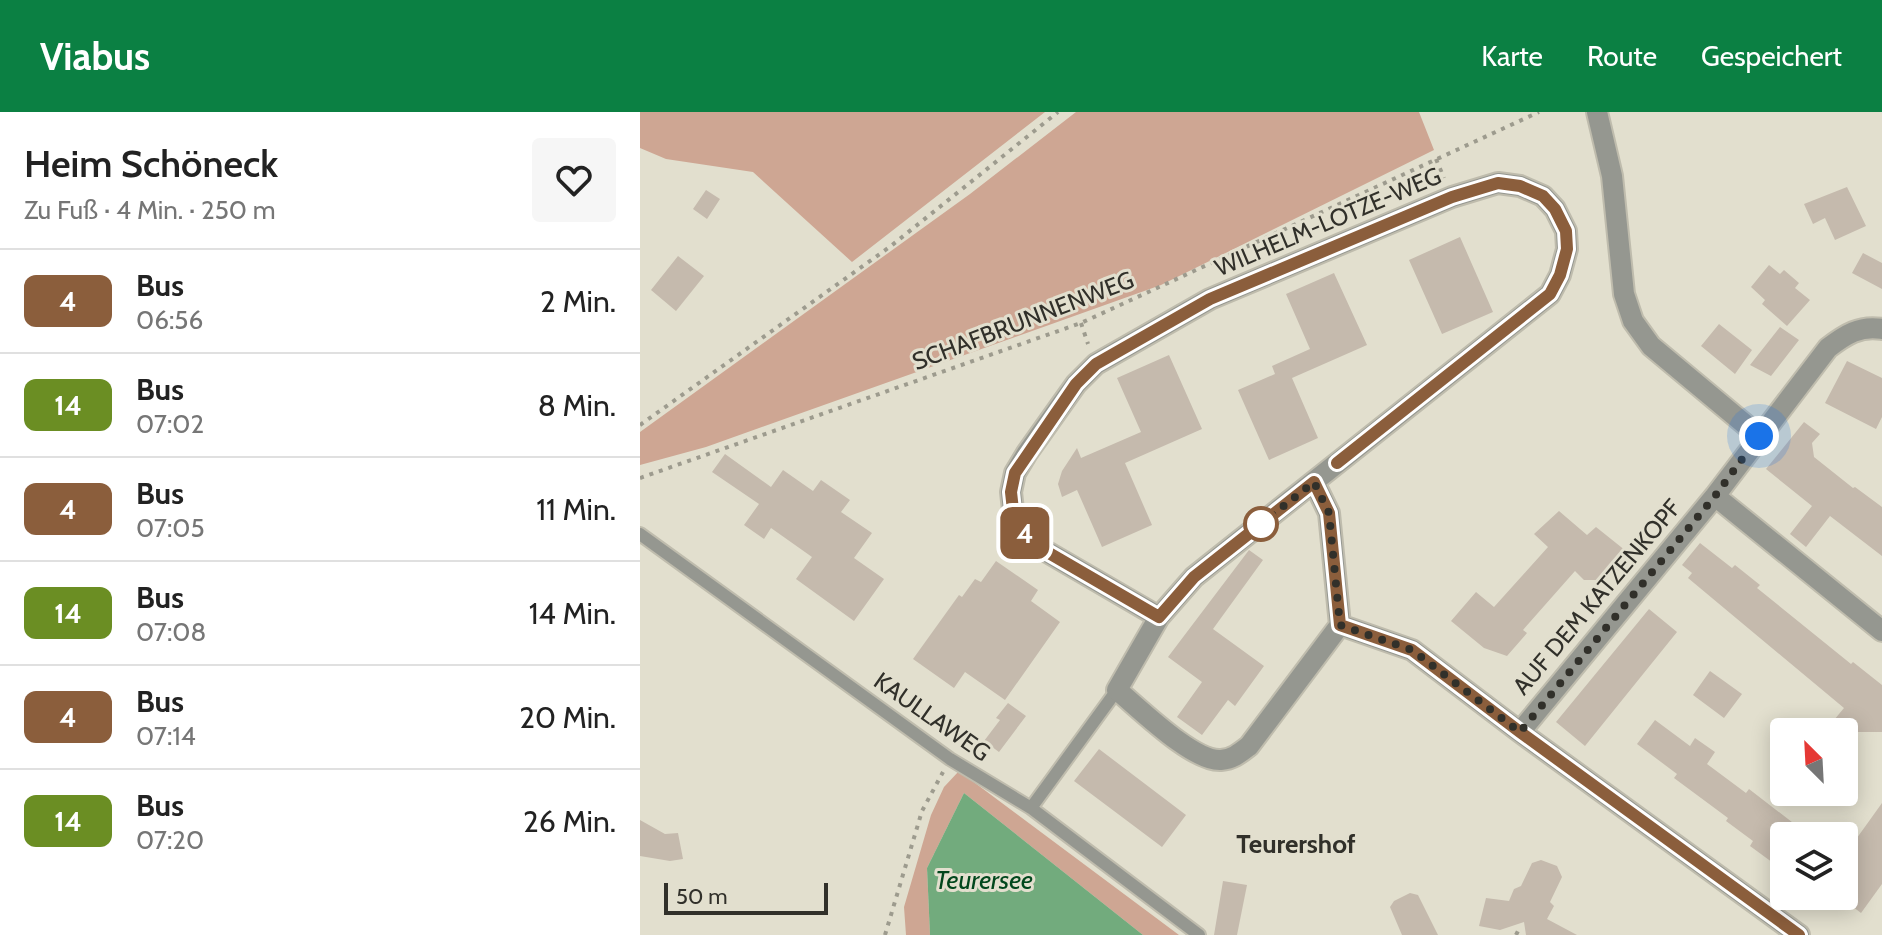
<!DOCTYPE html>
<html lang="de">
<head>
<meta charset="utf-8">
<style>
	:root { --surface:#fff; --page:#f6f6f6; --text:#222; --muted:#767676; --line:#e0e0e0; --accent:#0b8043 }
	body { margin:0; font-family:Cabin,sans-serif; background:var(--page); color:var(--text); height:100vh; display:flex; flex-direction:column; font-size:30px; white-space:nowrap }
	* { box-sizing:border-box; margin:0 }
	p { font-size:26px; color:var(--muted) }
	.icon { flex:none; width:44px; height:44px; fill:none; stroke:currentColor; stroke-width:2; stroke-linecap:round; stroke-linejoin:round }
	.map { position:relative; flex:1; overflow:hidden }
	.drawer { display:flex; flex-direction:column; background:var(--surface); width:640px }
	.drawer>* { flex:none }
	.badge { padding:0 16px; border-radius:12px; font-size:28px; line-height:52px }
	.needle { width:52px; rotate:336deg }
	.controls { position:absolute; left:1130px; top:606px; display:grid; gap:16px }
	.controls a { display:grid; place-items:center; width:88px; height:88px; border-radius:8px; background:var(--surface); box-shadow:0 4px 20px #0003; font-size:40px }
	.scale { position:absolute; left:24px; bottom:20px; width:164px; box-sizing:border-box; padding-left:8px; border:4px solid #31302a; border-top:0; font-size:22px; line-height:28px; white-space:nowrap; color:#31302a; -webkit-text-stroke:6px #e2dfce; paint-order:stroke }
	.you { position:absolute; width:40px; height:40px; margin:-20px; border:6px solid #fff; border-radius:50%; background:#1a73e8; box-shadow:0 0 0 12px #1a73e833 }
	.map>.badge { position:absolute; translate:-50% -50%; box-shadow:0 0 0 4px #fff }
	.round { display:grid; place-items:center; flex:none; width:84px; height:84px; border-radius:8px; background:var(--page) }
	.summary { display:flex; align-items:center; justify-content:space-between; height:136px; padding:0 24px }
	h1 { font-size:38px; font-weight:600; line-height:60px }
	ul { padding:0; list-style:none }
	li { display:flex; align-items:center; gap:24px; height:104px; padding:0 24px; border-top:2px solid var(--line) }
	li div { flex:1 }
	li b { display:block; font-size:30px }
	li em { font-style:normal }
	li .badge { min-width:88px; font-weight:700; text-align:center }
	header { display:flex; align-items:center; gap:48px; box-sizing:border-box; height:112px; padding:0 40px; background:var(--accent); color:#fff }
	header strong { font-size:38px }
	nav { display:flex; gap:44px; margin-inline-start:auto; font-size:28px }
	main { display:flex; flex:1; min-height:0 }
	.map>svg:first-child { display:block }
	.green { fill:#cea693 }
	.water { fill:#72ab7d }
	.building { fill:#c5baad }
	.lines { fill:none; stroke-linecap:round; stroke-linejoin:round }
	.lane-casing { stroke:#bfbcad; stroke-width:16 }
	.street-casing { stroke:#bfbcad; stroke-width:24 }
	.path { stroke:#9d9b8e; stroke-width:4; stroke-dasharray:4 6; stroke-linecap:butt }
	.lane { stroke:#959790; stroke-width:12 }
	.street { stroke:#959790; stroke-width:20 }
	.line-casing { stroke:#fff; stroke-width:18 }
	.line { stroke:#8b5e3c; stroke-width:12 }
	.walk { stroke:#31302a; stroke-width:8; stroke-dasharray:0 14.4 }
	.stop-dot { fill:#fff; stroke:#8b5e3c; stroke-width:4 }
	.labels { text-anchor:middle; stroke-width:6; stroke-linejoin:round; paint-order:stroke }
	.street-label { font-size:24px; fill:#31302a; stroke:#e2dfce }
	.neighbourhood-label { font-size:26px; font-weight:bold; fill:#31302a; stroke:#e2dfce }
	.water-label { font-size:26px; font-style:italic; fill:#01471c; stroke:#e2dfce }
</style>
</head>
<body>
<header>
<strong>Viabus</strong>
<nav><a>Karte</a><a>Route</a><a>Gespeichert</a></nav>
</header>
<main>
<section class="drawer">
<div class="summary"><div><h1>Heim Schöneck</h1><p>Zu Fuß · 4 Min. · 250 m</p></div><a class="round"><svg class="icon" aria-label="heart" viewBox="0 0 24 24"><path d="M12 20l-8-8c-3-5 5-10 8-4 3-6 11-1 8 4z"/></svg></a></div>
<ul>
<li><span class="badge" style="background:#8b5e3c;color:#fff">4</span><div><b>Bus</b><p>06:56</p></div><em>2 Min.</em></li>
<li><span class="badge" style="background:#6b8e23;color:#fff">14</span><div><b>Bus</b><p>07:02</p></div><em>8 Min.</em></li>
<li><span class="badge" style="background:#8b5e3c;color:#fff">4</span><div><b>Bus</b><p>07:05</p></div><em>11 Min.</em></li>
<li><span class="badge" style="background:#6b8e23;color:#fff">14</span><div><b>Bus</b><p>07:08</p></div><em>14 Min.</em></li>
<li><span class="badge" style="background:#8b5e3c;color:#fff">4</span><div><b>Bus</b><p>07:14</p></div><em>20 Min.</em></li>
<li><span class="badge" style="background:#6b8e23;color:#fff">14</span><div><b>Bus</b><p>07:20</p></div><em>26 Min.</em></li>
</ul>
</section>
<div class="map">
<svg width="1242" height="823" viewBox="0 0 1242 823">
	<rect width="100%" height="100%" fill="#e2dfce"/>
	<path class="green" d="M0 0H405L212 150 113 60 26 47 0 36Z
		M436 0H779L794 38 521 173 66 335 0 353V320L330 82Z
		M319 659 539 823H503L324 681 287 756 290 823H266L264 795 291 703 304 675Z"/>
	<path class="water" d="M324 681 503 823H290L287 756Z"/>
	<path class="building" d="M1207 75 1226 114 1195 128 1185 106 1173 112 1164 92Z
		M66 78 80 87 67 107 53 97Z
		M820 125 853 200 802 222 769 148Z
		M1223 141 1242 151V177L1212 161Z
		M38 144 64 164 36 199 11 178Z
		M1129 153 1140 162 1144 158 1159 171 1155 176 1170 188 1147 214 1122 192 1125 188 1111 175Z
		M694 161 727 233 652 266 678 326 629 348 598 278 635 262 632 254 670 237 646 182Z
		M1079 212 1112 238 1095 262 1061 234Z
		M1140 215 1159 228 1131 264 1110 253Z
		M529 243 562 317 485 351 512 413 462 435 437 378 422 385 418 372 422 359 437 336 441 346 501 320 477 266Z
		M1207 249 1242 266V305L1236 317 1185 291Z
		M1164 310 1180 322 1172 331 1174 345 1213 376 1215 375 1242 395V444L1190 404 1166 435 1150 422 1172 394 1126 357Z
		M85 342 131 375 143 358 173 379 181 368 210 388 201 400 232 421 214 446 244 467 214 509 156 467 172 445 131 416 124 427 104 413 119 392 72 360Z
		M919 399 947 423 956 415 991 443 977 460 959 468H944L935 459 883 518 887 521 867 544 844 536 811 509 836 480 854 495 908 435 894 422Z
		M1060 431 1092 456 1095 453 1120 473 1117 476 1211 552 1213 550 1242 573V620H1184L1204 596 1048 466 1052 461 1042 453Z
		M609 438 623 448 573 517 624 554 595 594 588 588 562 623 537 605 562 570 528 545Z
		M356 449 398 478 391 489 420 510 365 588 325 560 314 576 273 547 319 483 322 485 335 467 341 470Z
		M1009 497 1037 520 945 634 916 610Z
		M1070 559 1102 582 1084 606 1053 583Z
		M368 591 386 604 359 640 344 629 360 608 356 606Z
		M1015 608 1050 634 1055 626 1075 640 1067 652 1106 681 1109 677 1170 724H1144V759L1110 734 1113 729 1086 709 1088 706 1034 666 1037 662 997 632Z
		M459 637 546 703 522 735 434 669Z
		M1242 691V772L1221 801 1204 788V744Z
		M0 708 25 722 38 721 43 747 30 749 0 744Z
		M901 748 917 754 922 765 910 790 914 794 907 807 937 823H886L884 810 860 818 839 814 846 786 869 789 874 777 881 774 892 751Z
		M583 769 607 773 597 823H574Z
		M770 781 778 783 798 823H762L750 795 754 789Z"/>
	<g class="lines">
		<g class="lane-casing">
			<path id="lane" d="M0 422 310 647 391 696 559 823
				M391 696 477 578"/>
		</g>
		<g class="street-casing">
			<path id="street" d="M957 0 972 64 984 182 993 209 1011 234 1119 324
				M674 370 689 401 700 513
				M1075 384 1242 519
				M519 505 402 437 384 421 373 398 371 380 375 361 387 341 436 272 456 252 570 187 812 85 858 71 880 74 903 84 915 97 926 119 927 137 920 163 910 182 554 465 519 505 477 578C499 596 553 650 581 648 593 647 600 641 609 634L700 513 772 538 880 620 1159 823
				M880 620 1075 384 1188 236C1205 223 1220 213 1242 217"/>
		</g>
		<path class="path" d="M796 47 804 66
			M441 211 448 232
			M0 313 251 134 418 0
			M0 366 441 211 899 0
			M245 823 282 699 303 660
			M876 823 879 817"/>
		<use href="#lane" class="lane"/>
		<use href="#street" class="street"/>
	</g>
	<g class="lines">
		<g class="line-casing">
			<path id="line" d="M697 351 910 182 920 163 927 137 926 119 915 97 903 84 880 74 858 71 812 85 570 187 456 252 436 272 375 361 371 380 373 398 384 421 402 437 519 505 554 465 674 370 689 401 700 513 772 538 880 620 1159 823"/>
		</g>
		<use href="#line" class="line"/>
		<path class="walk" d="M621 412 674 370 689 401 700 513 772 538 880 620 1075 384 1119 324"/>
	</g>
	<circle class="stop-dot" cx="621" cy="412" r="16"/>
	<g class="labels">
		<g class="street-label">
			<text transform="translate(688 110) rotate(-23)" y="8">WILHELM-LOTZE-WEG</text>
			<text transform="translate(383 209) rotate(-21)" y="8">SCHAFBRUNNENWEG</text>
			<text transform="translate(957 485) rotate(-50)" y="8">AUF DEM KATZENKOPF</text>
			<text transform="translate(292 605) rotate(35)" y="8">KAULLAWEG</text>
		</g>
		<g class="neighbourhood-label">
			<text x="656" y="741">Teurershof</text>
		</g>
		<g class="water-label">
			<text x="344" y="777">Teurersee</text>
		</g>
	</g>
</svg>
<div class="controls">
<a><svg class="needle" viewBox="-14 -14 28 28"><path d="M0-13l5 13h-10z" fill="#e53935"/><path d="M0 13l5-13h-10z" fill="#767676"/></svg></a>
<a><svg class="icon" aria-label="layers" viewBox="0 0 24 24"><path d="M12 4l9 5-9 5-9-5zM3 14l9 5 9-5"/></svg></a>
</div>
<div class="scale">50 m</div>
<div class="you" style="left:1119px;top:324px"></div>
<b class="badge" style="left:385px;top:421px;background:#8b5e3c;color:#fff">4</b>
</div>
</main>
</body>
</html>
